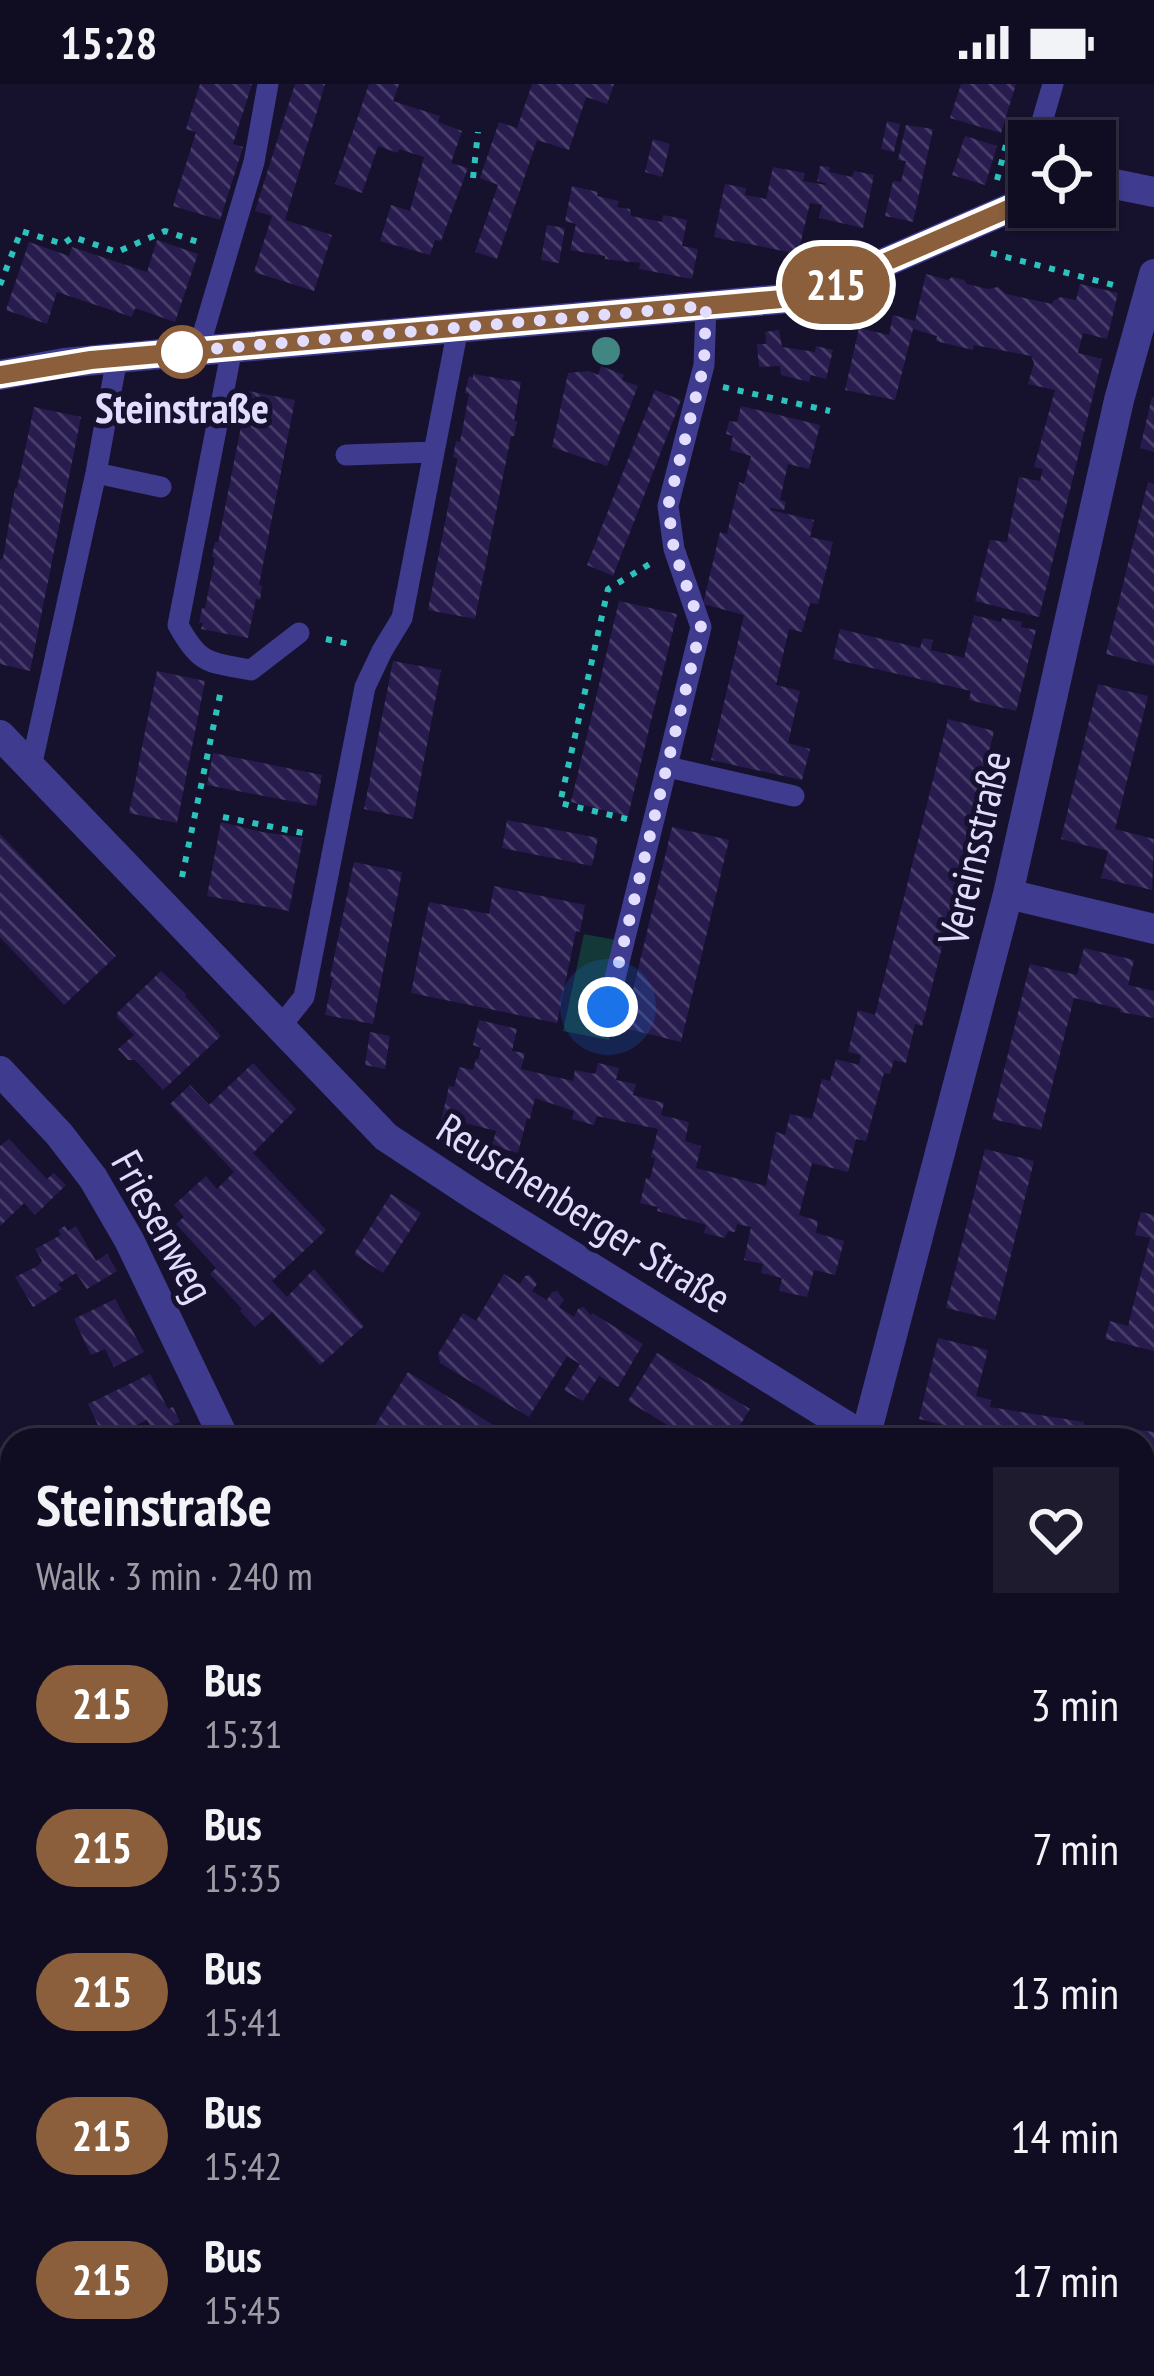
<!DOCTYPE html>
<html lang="en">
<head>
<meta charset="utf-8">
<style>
	:root { --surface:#100d22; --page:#1e1b2f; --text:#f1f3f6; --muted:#9c9ca5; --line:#302d40 }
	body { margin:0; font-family:"PT Sans Narrow",sans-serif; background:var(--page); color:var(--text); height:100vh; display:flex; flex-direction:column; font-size:45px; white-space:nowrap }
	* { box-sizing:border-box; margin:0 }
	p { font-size:39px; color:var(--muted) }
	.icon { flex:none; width:66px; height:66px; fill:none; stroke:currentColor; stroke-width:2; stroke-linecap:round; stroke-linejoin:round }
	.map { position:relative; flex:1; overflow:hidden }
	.drawer { position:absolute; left:0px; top:1344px; width:1155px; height:948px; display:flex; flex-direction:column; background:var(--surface); border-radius:36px 36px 0 0; box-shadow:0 3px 9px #0004,0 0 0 3px var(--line) }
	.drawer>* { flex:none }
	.badge { padding:0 24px; border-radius:39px; font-size:42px; line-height:78px }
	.controls { position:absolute; left:1008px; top:36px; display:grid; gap:24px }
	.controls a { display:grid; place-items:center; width:108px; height:108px; border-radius:0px; background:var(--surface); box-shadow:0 3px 9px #0004,0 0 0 3px var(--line); font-size:60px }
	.you { position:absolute; width:60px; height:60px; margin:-30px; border:9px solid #fff; border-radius:50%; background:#1a73e8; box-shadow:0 0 0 18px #1a73e833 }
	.map>.badge { position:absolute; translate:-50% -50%; box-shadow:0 0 0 6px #fff }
	.round { display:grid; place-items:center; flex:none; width:126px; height:126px; border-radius:0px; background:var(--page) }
	.summary { display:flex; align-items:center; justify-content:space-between; height:204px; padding:0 36px }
	h1 { font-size:57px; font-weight:700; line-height:90px }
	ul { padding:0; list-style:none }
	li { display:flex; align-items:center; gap:36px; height:144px; padding:0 36px }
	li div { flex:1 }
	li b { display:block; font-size:45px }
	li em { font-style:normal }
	li .badge { min-width:132px; font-weight:700; text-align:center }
	.status { display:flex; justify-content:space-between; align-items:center; height:84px; padding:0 60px; background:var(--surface); direction:ltr }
	.status svg { height:33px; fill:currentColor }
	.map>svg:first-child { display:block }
	.green { fill:#143837 }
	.cemetery { fill:url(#cemetery-stones) }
	.building { fill:url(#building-back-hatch) }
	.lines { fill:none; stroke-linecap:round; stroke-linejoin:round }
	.path { stroke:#2dc3bd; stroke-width:6; stroke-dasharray:6 9; stroke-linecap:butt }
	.lane { stroke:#3f3b8e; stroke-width:21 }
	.street { stroke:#3f3b8e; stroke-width:30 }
	.tree { fill:#418682 }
	.line-casing { stroke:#fff; stroke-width:27 }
	.line { stroke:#8b5e3c; stroke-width:18 }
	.walk { stroke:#e2ddff; stroke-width:12; stroke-dasharray:0 21.6 }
	.stop-dot { fill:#fff; stroke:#8b5e3c; stroke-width:6 }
	.labels { text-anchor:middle; stroke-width:10; stroke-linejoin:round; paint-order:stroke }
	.stop-label { font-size:42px; font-weight:bold; fill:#e2ddff; stroke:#16112d }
	.street-label { font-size:42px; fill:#e2ddff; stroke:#16112d }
</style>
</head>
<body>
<div class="status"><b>15:28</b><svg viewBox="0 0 49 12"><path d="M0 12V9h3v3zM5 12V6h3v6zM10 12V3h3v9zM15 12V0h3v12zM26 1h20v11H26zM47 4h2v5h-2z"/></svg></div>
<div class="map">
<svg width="1154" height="2292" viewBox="0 0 1154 2292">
	<defs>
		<pattern id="cemetery-stones" width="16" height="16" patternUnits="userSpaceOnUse" patternTransform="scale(3)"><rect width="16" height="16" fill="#143837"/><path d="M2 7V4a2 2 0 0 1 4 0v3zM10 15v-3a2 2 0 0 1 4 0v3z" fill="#365455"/></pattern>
		<pattern id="building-back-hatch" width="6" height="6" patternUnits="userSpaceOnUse" patternTransform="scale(3)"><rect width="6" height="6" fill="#281c4f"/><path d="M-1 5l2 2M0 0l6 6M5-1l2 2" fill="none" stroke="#473d69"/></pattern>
	</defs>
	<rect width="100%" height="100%" fill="#16112d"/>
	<path class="green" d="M584 850 616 856 615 929 609 956 563 947Z
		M1143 1866 1154 1872V2059L1143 2052Z"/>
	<path class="cemetery" d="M450 2280H732L748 2292H443Z
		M785 2280H1014L1032 2292H775Z"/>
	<path class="building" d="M200 0H252L233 60 243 63 220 136 173 122 196 48 186 45Z
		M295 0H325L285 136 332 151 314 207 254 188 272 132 255 127Z
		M369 0H399L393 17 440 32 438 38 462 47 451 79 468 84 441 157 435 156 430 171 380 157 391 121 410 127 424 73 399 65 398 69 378 62 362 109 335 100Z
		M532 0H614L607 20 586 13 569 66 537 56 497 175 475 168 498 101 480 94 499 38 517 44Z
		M961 0H1016L1001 49 950 34Z
		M887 37 900 40 894 68 881 65Z
		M906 41 933 45 913 138 885 132 893 97 901 98 906 77 898 76Z
		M965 52 997 62 985 101 952 91Z
		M653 55 670 60 662 93 645 88Z
		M820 82 830 83 829 88 852 93 854 87 874 91 863 144 819 134 822 121 810 119 798 170 714 153 725 100 746 104 745 111 766 115 773 83 805 89 803 97 826 101V99L817 97Z
		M572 102 598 108 597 112 619 117 617 123 630 125 631 132 662 138 663 131 687 136 682 162 698 165 692 195 639 185 640 179 605 175V172L570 166 576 140 565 137Z
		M547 141 565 144 559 179 541 176Z
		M157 156 198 170 175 238 135 224 132 233 57 208 47 240 6 226 29 158 69 172 72 163 147 188Z
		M926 190 948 196 952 193 964 196 967 200 988 205 998 203 1006 210 1052 220 1053 217 1061 213 1076 216 1080 200 1118 209 1107 255 1083 249 1078 269 1102 275 1039 533 975 517 990 456 1007 458 1019 393 1040 397 1043 385 1034 383 1055 306 1028 300 1034 279 1031 272 974 261 973 266 936 257 937 252 913 245 895 316 845 306 859 244 889 251 893 231 915 237Z
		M779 246 782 263 815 268 816 262 833 266 826 295 811 291 809 298 781 291 780 282 759 283 757 260H766L765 248Z
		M601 282 624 291 622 296 638 302 607 382 552 363 568 289 589 287 598 291Z
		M473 290 521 298 514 337 517 338 514 352H511L475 535 428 526 457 377V374L453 373 456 357 460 358 469 310 465 309 469 292 473 294Z
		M655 306 681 316 613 492 587 481Z
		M248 307 295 316 259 501 262 502 260 516 256 515 248 554 201 545 203 539H199L202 524H205L215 474 212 473 215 458H218L219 454Z
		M1152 313H1154V368L1140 364Z
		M741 322 820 341 809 385 788 380 780 416 786 418 784 426 771 424 770 426 814 436 810 453 833 458 818 520 810 519 802 548 789 545 776 601 800 607 788 659 810 665 802 696 711 676 744 531 703 520 720 448 727 450 739 398 744 400 751 372 730 366 733 352 726 350 729 337 737 338Z
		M34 323 81 333 30 587 0 580V476L3 474 15 404H17Z
		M1148 398 1154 400V582L1106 570Z
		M619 517 677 530 628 732 571 718Z
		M974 531 1001 538 1002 534 1022 538 1021 543 1036 546 1016 627 969 616 971 607 833 575 840 545 920 564 923 554 933 556 931 566 964 574Z
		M393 577 441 586 413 735 364 725Z
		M157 587 205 597 177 739 129 729Z
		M1098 600 1148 612 1115 745 1154 755 1152 806 1101 794 1108 767 1061 755Z
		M948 635 994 647 975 728 979 729 975 743 971 742 946 845 950 846 947 860 943 859 922 942 915 940 906 979 894 976 890 990 884 989 866 1057 856 1055 848 1088 812 1079 799 1131 818 1137 816 1149 844 1157 835 1191 814 1186 807 1213 779 1207 782 1194 761 1189 763 1180 744 1176 751 1143 737 1140 735 1148 728 1147 725 1154 704 1149 706 1141 703 1140 657 1127 658 1123 640 1119 646 1094 650 1095 655 1074 651 1073 658 1045 597 1032 594 1041 572 1035 574 1027 535 1014 530 1035 527 1034 518 1069 492 1062 496 1047 465 1039 463 1048 440 1042 449 1002 454 1003 459 983 473 986 476 975H478L481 964 473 961 479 936 517 945 512 967 525 969 521 985 573 997 575 986 595 990 598 979 619 984 616 996 636 1000 633 1011 664 1019 661 1031 689 1038 685 1057 701 1062 696 1084 766 1102 776 1048 785 1051 790 1030 812 1035 822 995 830 997 836 975 859 981 861 971 848 968 858 926 875 931Z
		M213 669 322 691 316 722 207 701Z
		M507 736 598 754 592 782 502 764Z
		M221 738 262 748 303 754 289 827 207 812Z
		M672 743 729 756 681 958 624 944Z
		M0 750 116 872 64 921 0 853Z
		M354 778 402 788 373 940 325 931 333 893H330Z
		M494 802 585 821 580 848 576 847 557 939 411 909 429 818 489 830Z
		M1084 864 1134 876 1128 901 1154 907V934L1120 928 1121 925 1074 914 1041 1046 992 1035 1030 880 1077 891Z
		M161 887 186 910 185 912 221 952 163 1006 135 976H128L118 965 134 951 117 933V929Z
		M370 948 390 952 385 985 365 981Z
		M253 979 296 1025 253 1069 326 1146 272 1197 287 1213 314 1185 364 1242 320 1281 272 1228 255 1243 240 1227 242 1225 210 1190 216 1184 176 1140 184 1133 174 1121 206 1092 217 1105 234 1088 170 1020 190 1001 209 1021Z
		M9 1055 47 1095 54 1089 66 1101 35 1131 24 1119 0 1142V1062Z
		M985 1065 1034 1077 995 1236 946 1224Z
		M391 1110 421 1129 383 1189 354 1170Z
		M1141 1128 1154 1131V1267L1105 1255 1110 1237 1128 1242 1150 1154 1135 1151Z
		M65 1142 68 1147 76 1142 96 1177 107 1170 117 1187 87 1205 76 1189 58 1200 62 1205 33 1223 15 1193 38 1182 42 1177 35 1165 61 1151 58 1146Z
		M504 1190 520 1200 525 1192 530 1191 537 1200 532 1207 547 1216 552 1208 557 1207 564 1216 559 1223 574 1233 578 1225 584 1223 591 1232 592 1229 643 1260 618 1303 599 1292 583 1317 564 1306 580 1280 567 1272 529 1333 440 1279 438 1270 463 1229 476 1237Z
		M115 1215 144 1268 114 1283 105 1265 91 1271 74 1235Z
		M938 1254 988 1266 976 1312 991 1316 990 1323 1084 1338 1082 1356H982L983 1350 919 1335Z
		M657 1269 750 1325 731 1356H692L628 1317Z
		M408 1288 498 1344 491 1356H366Z
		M150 1290 168 1325 173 1323 180 1338 154 1350 147 1336 105 1356 88 1320Z
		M1110 1342 1154 1348V1400L1143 1399V1356H1108Z
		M12 1516V1715L0 1719V1520Z
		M1143 1711 1154 1713V1761L1143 1760Z
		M12 1832V1879L0 1883V1836Z
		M1 1944 12 1976V2013L0 2017Z
		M12 2031V2097L8 2098 9 2101 0 2104V2036Z
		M12 2141V2191L3 2195 0 2186V2146Z
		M37 2280H69L70 2281 41 2291Z"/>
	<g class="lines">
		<path class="path" d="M473 94 478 48
			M997 96 1009 49 1014 48
			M991 169 1117 202
			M0 201 21 147 63 160 73 153 117 168 165 147 201 159
			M723 303 830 327
			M326 555 354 561
			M223 733 308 750
			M627 735 560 719 608 505 653 478
			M182 793 221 606
			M1143 2112 1154 2117
			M707 2280 724 2292
			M972 2280 991 2292
			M168 2292 173 2280
			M665 2292 671 2280
			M812 2292 819 2280"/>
		<path class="lane" d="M1041 41 1053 0
			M232 264 178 541C200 581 208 578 251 586L299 549
			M198 267 254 78 268 0
			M346 371 434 368
			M96 389 161 403
			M31 683 96 389 117 274
			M668 683 794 712
			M608 923 701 543 674 465 668 422 704 281 706 222
			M280 943 304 913 365 603 382 567 402 534 458 244"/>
		<path class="street" d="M1095 96 1154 108
			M0 291 64 279 117 274 805 213 1029 116
			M0 651 386 1053 474 1111 869 1356
			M1008 810 1154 845
			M0 987 59 1050 93 1094 129 1156 225 1356
			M865 1354 1008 810 1119 316 1154 190
			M1143 1469 1154 1470
			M0 1772 12 1767
			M1104 2280 1130 2292"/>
	</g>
	<circle class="tree" cx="606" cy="267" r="14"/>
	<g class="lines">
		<g class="line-casing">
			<path id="line" d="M0 291 91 276 805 213 1029 116"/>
		</g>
		<use href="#line" class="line"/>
		<path class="walk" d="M182 268H178L706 222 704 281 668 422 674 466 701 543 608 923"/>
	</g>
	<circle class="stop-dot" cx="182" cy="268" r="24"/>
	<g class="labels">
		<g class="stop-label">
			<text x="182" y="339">Steinstraße</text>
		</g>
		<g class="street-label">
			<text transform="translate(974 764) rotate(-77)" y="15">Vereinsstraße</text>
			<text transform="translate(584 1129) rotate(32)" y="15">Reuschenberger Straße</text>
			<text transform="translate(163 1142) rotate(61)" y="15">Friesenweg</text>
		</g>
	</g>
</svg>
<div class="controls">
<a><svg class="icon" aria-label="locate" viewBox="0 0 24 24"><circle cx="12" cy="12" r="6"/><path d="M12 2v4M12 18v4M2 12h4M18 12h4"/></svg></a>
</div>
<div class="you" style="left:608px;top:923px"></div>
<b class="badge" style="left:836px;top:201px;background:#8b5e3c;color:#fff">215</b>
<section class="drawer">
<div class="summary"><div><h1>Steinstraße</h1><p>Walk · 3 min · 240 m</p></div><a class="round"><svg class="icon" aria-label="heart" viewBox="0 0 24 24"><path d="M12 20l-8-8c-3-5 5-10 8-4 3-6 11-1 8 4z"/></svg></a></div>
<ul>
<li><span class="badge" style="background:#8b5e3c;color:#fff">215</span><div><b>Bus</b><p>15:31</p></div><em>3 min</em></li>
<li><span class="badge" style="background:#8b5e3c;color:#fff">215</span><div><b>Bus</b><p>15:35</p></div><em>7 min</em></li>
<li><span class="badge" style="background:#8b5e3c;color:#fff">215</span><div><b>Bus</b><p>15:41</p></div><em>13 min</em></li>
<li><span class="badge" style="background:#8b5e3c;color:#fff">215</span><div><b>Bus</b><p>15:42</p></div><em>14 min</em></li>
<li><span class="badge" style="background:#8b5e3c;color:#fff">215</span><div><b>Bus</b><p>15:45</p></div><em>17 min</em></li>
</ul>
</section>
</div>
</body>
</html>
